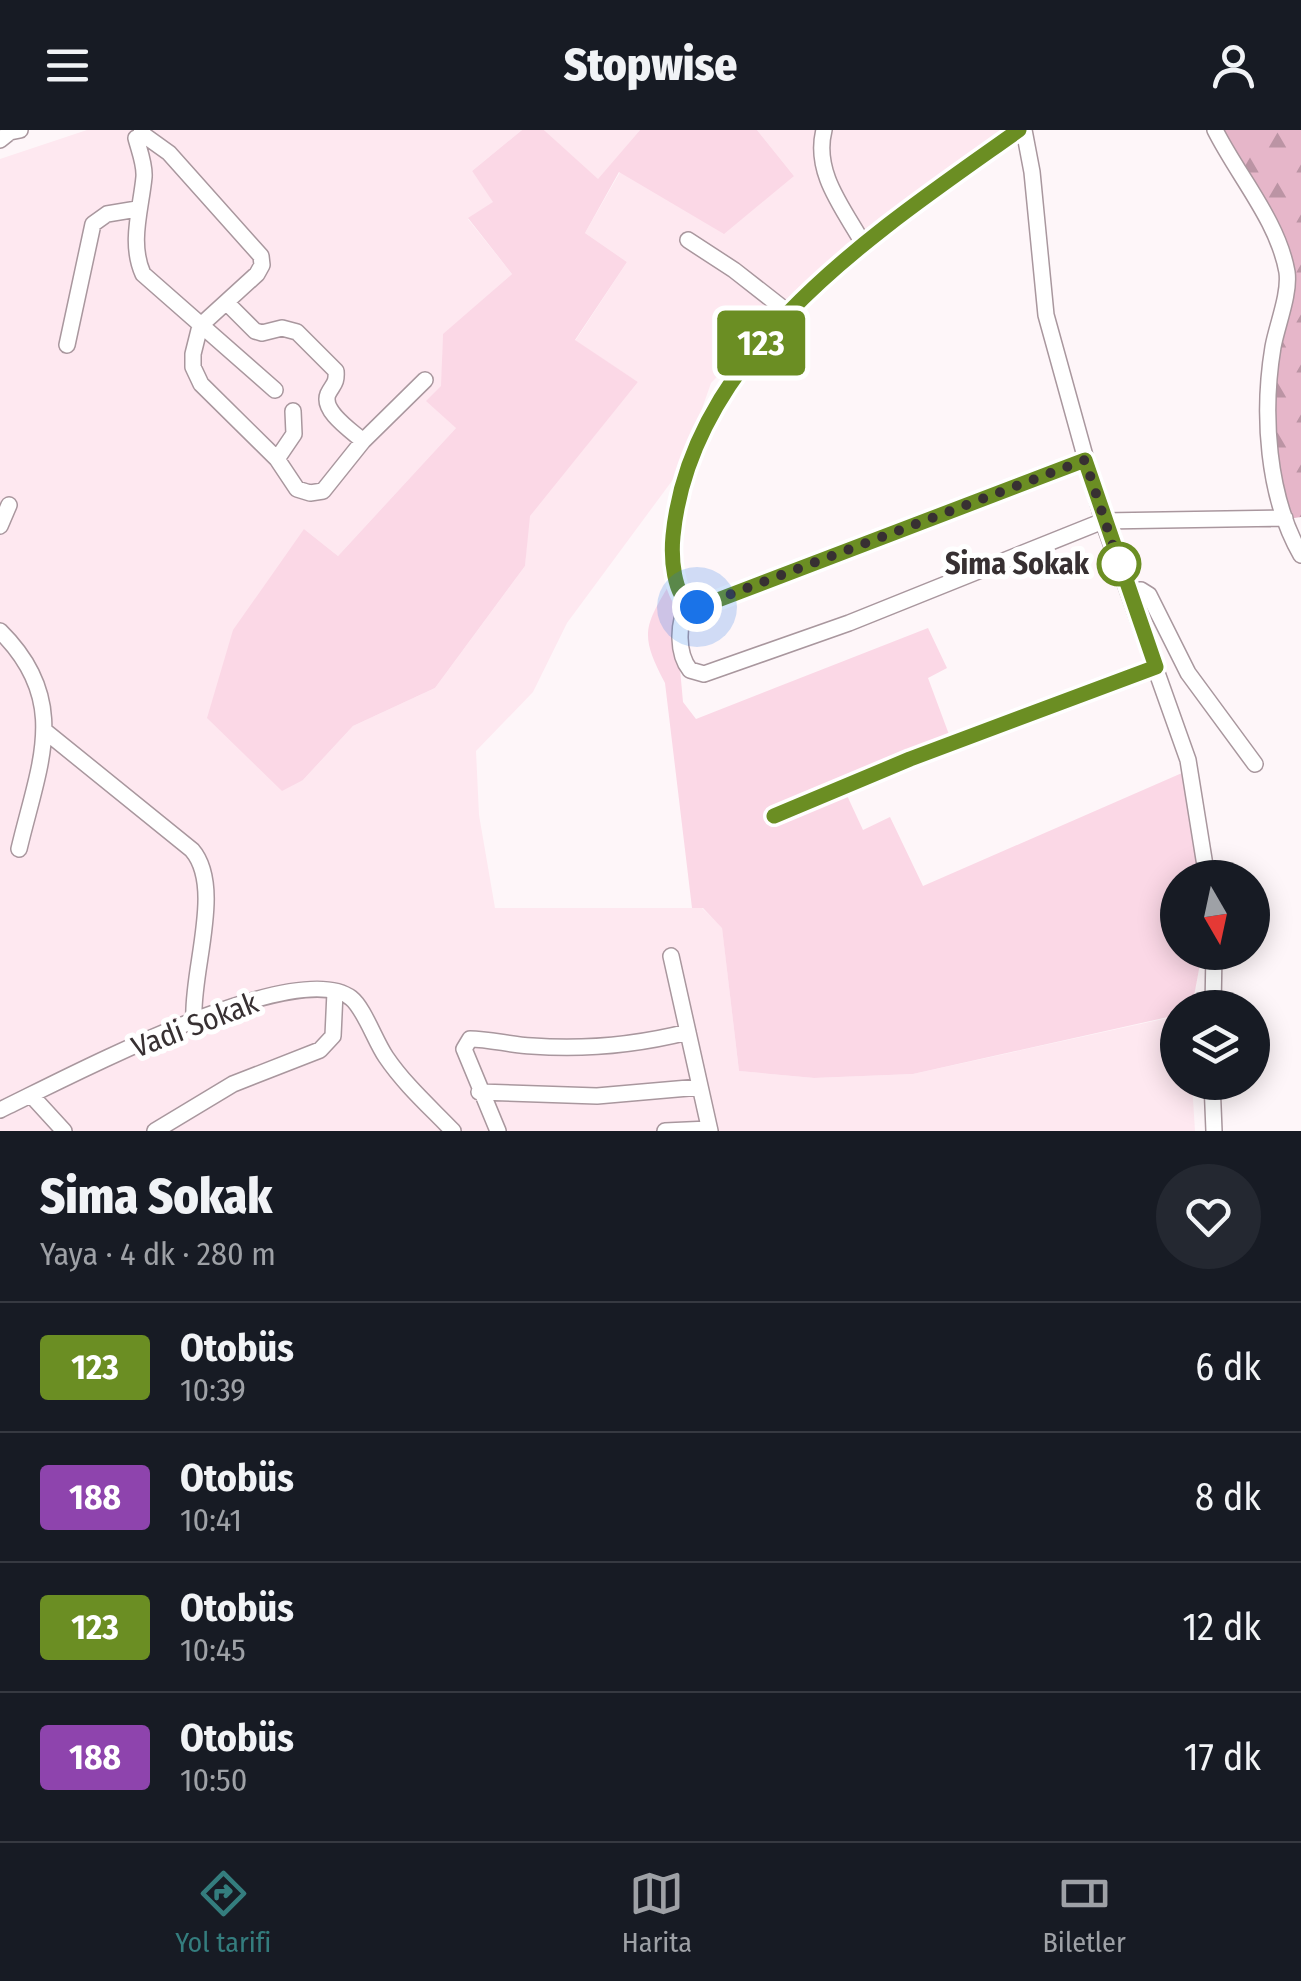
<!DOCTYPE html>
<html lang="tr">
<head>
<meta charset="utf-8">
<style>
	:root { --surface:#171b24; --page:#242831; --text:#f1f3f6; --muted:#9ea1a6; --line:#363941; --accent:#347d7e }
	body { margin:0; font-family:"Fira Sans Condensed",sans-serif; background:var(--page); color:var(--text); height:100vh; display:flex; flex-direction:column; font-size:38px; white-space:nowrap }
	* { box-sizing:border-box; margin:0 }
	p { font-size:32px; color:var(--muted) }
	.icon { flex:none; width:55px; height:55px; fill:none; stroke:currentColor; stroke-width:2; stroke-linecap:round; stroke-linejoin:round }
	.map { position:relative; height:1001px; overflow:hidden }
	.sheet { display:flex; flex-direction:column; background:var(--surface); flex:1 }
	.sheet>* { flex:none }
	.badge { padding:0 20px; border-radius:8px; font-size:35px; line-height:65px }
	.needle { width:65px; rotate:171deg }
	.buttons { position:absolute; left:1160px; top:730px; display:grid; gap:20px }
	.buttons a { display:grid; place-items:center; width:110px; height:110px; border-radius:50%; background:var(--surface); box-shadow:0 5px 25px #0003; font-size:50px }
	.you { position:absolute; width:50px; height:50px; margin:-25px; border:8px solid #fff; border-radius:50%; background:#1a73e8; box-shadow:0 0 0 15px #1a73e833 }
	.map>.badge { position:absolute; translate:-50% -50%; box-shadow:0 0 0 5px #fff }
	.round { display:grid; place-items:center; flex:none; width:105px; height:105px; border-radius:52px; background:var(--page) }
	.overview { display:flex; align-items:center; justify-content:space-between; height:170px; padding:0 40px }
	h1 { font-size:48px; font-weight:800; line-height:75px }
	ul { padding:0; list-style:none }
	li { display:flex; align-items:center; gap:30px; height:130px; padding:0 40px; border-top:2px solid var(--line) }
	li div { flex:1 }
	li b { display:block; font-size:38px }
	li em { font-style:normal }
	li .badge { min-width:110px; font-weight:700; text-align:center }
	header { display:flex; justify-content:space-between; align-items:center; height:130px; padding:0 40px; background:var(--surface); font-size:45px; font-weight:800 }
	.tab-bar { display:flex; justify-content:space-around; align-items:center; height:140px; border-top:2px solid var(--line); background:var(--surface); font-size:28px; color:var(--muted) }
	.tab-bar a { display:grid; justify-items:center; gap:5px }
	.tab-bar .current { color:var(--accent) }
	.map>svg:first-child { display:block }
	.built { fill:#fee8f0 }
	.green { fill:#fbd8e6 }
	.forest { fill:url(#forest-firs) }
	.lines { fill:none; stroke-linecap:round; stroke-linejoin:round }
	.minor-casing { stroke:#a9979e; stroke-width:18 }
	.minor { stroke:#fff; stroke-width:15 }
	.line-casing { stroke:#fff; stroke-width:22 }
	.line { stroke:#6b8e23; stroke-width:15 }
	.walk { stroke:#373032; stroke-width:10; stroke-dasharray:0 18 }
	.stop-dot { fill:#fff; stroke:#6b8e23; stroke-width:5 }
	.labels { text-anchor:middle; stroke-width:10; stroke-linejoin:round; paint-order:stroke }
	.stop-label { font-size:30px; font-weight:bold; fill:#373032; stroke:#fff; text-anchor:end }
	.street-label { font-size:30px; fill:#373032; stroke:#fff }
</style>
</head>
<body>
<header><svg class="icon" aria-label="menu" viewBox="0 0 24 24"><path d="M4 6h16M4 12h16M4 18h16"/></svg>Stopwise<svg class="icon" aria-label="person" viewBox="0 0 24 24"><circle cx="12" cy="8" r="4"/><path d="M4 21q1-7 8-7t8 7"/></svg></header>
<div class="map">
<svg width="1301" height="1001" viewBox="0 0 1301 1001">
	<defs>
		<pattern id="forest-firs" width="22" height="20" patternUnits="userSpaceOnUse" patternTransform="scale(2.5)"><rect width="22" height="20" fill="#e6b6c9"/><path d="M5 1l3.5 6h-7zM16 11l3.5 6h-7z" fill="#bb94a4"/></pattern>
	</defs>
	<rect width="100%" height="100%" fill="#fef6f9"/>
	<path class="built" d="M87 0H522L472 41 494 72 468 89 512 144 443 205 442 256 456 298 338 426 304 399 303 650 353 596 435 558 525 436 529 386 638 252 575 211 627 132 585 103 620 42 794 46 757 0H1020L846 114 711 253 697 293V317L567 493 533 562 476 621 479 685 495 778H702L722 797 739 941 814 948 913 944 1177 886 1178 952 1192 953 1195 1001H0V29Z
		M544 0H640L598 50Z"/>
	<path class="green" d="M522 0H544L598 49 640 0H757L794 46 724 104 619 42 585 103 627 132 575 210 638 252 530 386 525 436 435 558 353 596 303 650 282 661 207 588 233 500 304 399 338 426 456 298 426 271 441 256 443 204 512 144 468 88 493 72 472 41Z
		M672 450 683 572 696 589 928 498 947 538 928 548 954 618 844 659 863 700 890 687 923 756 1182 643 1200 747 1178 748V822L1202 823 1192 877 1178 878 1177 885 913 944 814 948 739 941 722 798 703 778H692L665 553C639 504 644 497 672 450Z"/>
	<path class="forest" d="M1216 0H1301V387L1288 389 1271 329 1270 249 1284 143 1277 104Z"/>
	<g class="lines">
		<g class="minor-casing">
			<path id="minor" d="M824 0C813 43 844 79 864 115
				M1019 0C881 98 689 221 673 406 671 427 673 465 692 477L702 476 1085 331
				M1024 0 1032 42 1046 185 1103 391 1188 630 1207 748
				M1215 0C1238 46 1278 91 1287 142 1290 164 1277 195 1273 217 1262 283 1267 366 1301 425
				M141 3 169 23 261 126 262 135 257 144 200 196 193 224V237L201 254 277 329 297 359 310 363 323 361 363 311 425 250
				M136 8C139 20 145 34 144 47 141 79 129 113 143 144L275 260
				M0 10 10 2 20 0
				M688 110 734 140 789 183
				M227 173 255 201 262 203 282 198 297 202 336 241C337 254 333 254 328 264 321 281 352 301 363 311
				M67 215 93 94 107 84 137 79
				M277 329 294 304 293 281
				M0 396 9 375
				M1128 462 1141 460 1149 465 1188 543 1255 634
				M688 475C677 493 677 524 690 540L704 544 849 493 1103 391 1285 388
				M0 501C71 571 39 634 19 719
				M45 601 192 720C224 757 191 841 194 889
				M774 686 910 629 1156 537
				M671 826 710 1001
				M1213 878 1214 822
				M1212 952 1214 1001
				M479 962 597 966 700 957
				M31 965 64 1001
				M0 980C61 951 295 825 351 868 364 878 375 911 386 927 405 955 430 977 453 1001
				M155 1001 233 954 320 920 333 906 335 862
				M498 1001 464 919 470 909C489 909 511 915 532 916 585 920 636 915 688 902
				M665 1001 709 999"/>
		</g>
		<use href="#minor" class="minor"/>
	</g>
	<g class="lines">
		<g class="line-casing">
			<path id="line" d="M774 686 910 629 1156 537 1085 330 702 476 692 477C673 465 671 427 673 406 691 220 880 99 1019 0"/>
		</g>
		<use href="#line" class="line"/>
		<path class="walk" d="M697 477 1085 330 1119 434"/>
	</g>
	<circle class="stop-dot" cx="1119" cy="434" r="20"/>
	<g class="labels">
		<g class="stop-label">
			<text x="1089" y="444">Sima Sokak</text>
		</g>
		<g class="street-label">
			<text transform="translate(195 895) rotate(-21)" y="10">Vadi Sokak</text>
		</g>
	</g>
</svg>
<div class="buttons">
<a><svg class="needle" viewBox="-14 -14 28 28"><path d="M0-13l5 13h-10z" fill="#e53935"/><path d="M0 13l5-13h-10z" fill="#9ea1a6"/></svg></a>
<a><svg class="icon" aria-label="layers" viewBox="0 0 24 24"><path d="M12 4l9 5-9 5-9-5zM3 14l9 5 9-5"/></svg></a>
</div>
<div class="you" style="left:697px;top:477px"></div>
<b class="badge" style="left:761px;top:213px;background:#6b8e23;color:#fff">123</b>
</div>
<section class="sheet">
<div class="overview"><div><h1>Sima Sokak</h1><p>Yaya · 4 dk · 280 m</p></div><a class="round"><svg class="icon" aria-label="heart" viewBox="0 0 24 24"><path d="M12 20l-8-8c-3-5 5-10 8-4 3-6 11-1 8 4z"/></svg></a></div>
<ul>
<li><span class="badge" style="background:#6b8e23;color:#fff">123</span><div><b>Otobüs</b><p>10:39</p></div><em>6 dk</em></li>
<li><span class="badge" style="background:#8e44ad;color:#fff">188</span><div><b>Otobüs</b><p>10:41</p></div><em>8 dk</em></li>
<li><span class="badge" style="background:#6b8e23;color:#fff">123</span><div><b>Otobüs</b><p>10:45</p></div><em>12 dk</em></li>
<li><span class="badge" style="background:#8e44ad;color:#fff">188</span><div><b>Otobüs</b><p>10:50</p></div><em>17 dk</em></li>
</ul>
</section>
<nav class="tab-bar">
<a class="current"><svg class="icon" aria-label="directions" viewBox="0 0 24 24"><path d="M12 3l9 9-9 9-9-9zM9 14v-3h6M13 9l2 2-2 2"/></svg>Yol tarifi</a>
<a><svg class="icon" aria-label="map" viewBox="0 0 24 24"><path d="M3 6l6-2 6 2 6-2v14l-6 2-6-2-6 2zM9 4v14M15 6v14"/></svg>Harita</a>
<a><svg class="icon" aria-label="tickets" viewBox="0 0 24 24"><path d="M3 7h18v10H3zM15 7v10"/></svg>Biletler</a>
</nav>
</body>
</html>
